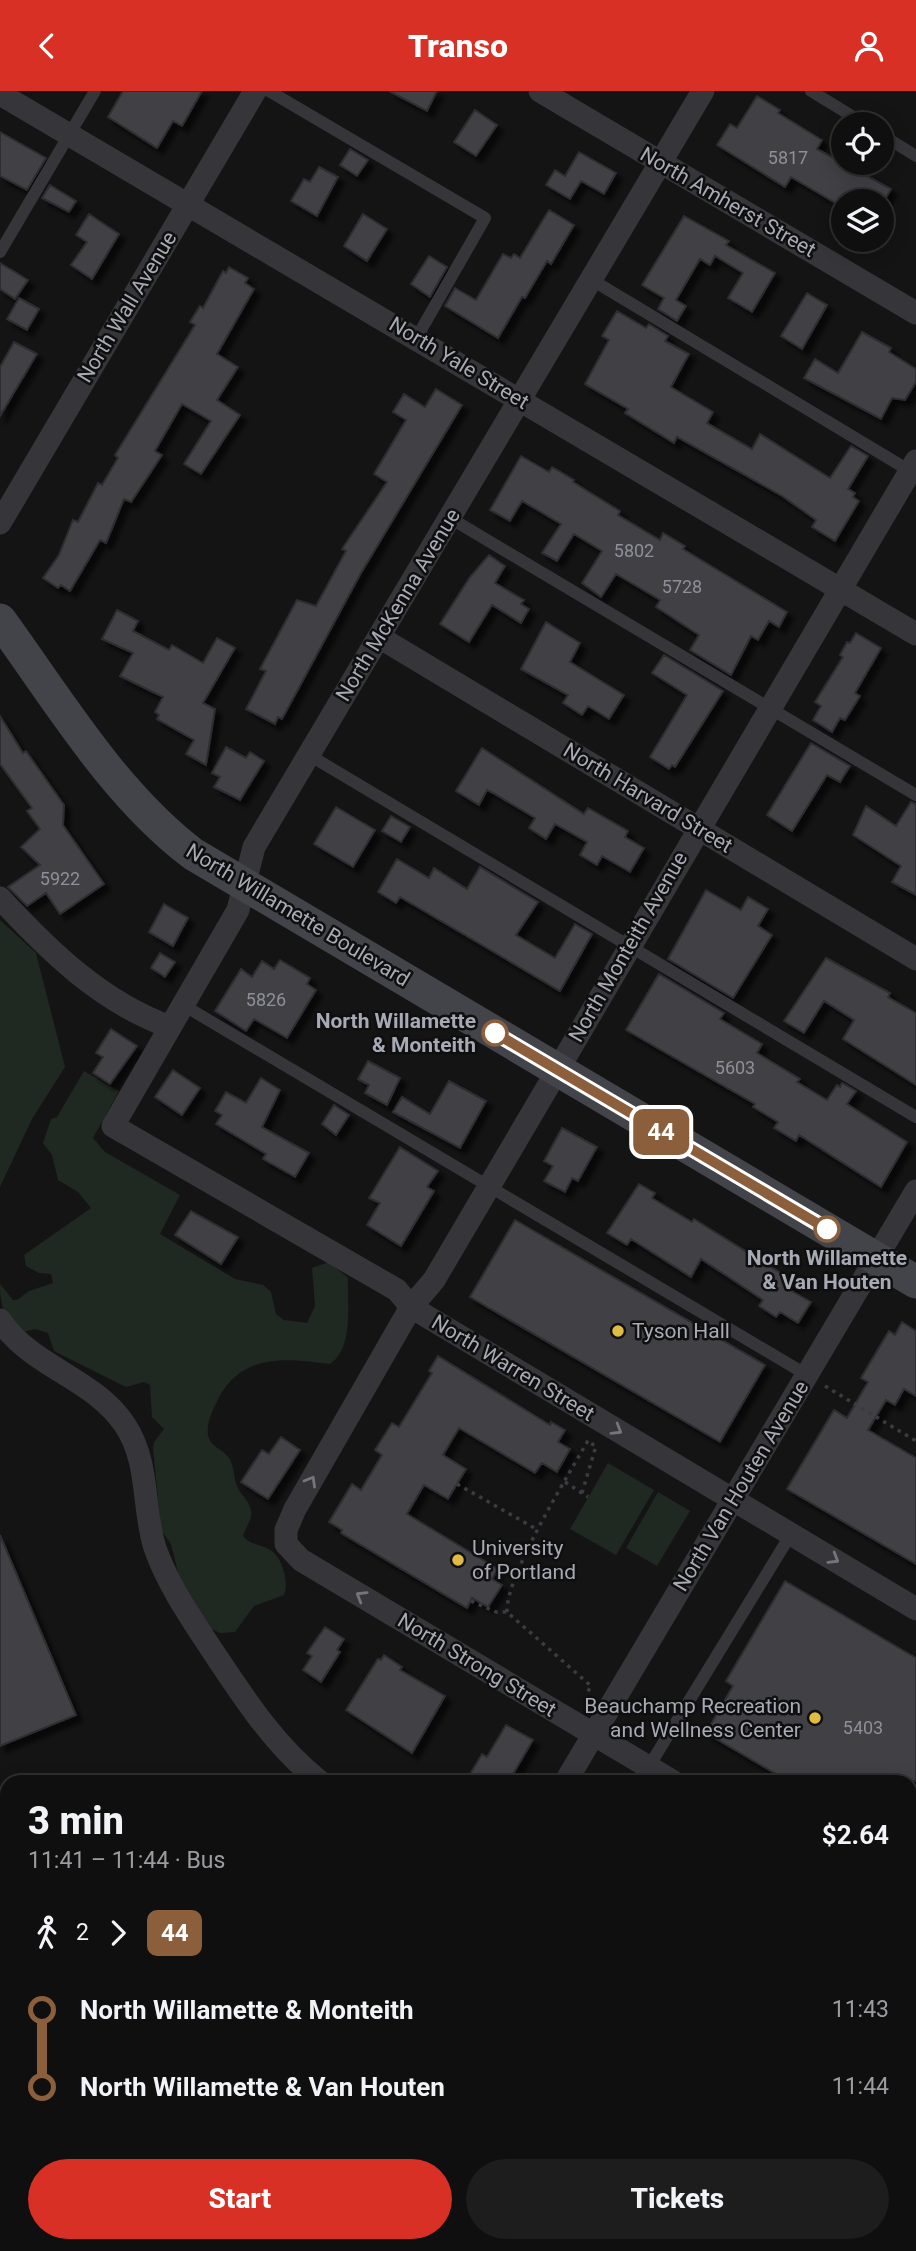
<!DOCTYPE html>
<html lang="en">
<head>
<meta charset="utf-8">
<style>
	:root { --surface:#0f0f10; --page:#1d1d1e; --text:#f1f3f6; --muted:#9b9c9f; --line:#2f2f30; --accent:#d93025 }
	body { margin:0; font-family:Roboto,sans-serif; background:var(--page); color:var(--text); height:100vh; display:flex; flex-direction:column; font-size:26px; white-space:nowrap }
	* { box-sizing:border-box; margin:0 }
	p { font-size:23px; color:var(--muted) }
	.icon { flex:none; width:38px; height:38px; fill:none; stroke:currentColor; stroke-width:2; stroke-linecap:round; stroke-linejoin:round }
	.map { position:relative; flex:1; overflow:hidden }
	.drawer { position:absolute; left:0px; top:1684px; width:917px; height:478px; display:flex; flex-direction:column; background:var(--surface); border-radius:21px 21px 0 0; box-shadow:0 4px 18px #0003,0 0 0 2px var(--line) }
	.drawer>* { flex:none }
	.badge { padding:0 14px; border-radius:10px; font-size:24px; line-height:46px }
	.tools { position:absolute; left:831px; top:21px; display:grid; gap:14px }
	.tools a { display:grid; place-items:center; width:63px; height:63px; border-radius:50%; background:var(--surface); box-shadow:0 4px 18px #0003,0 0 0 2px var(--line); font-size:35px }
	.map>.badge { position:absolute; translate:-50% -50%; box-shadow:0 0 0 4px #fff }
	.legs { display:flex; align-items:center; gap:10px; height:77px; padding:0 28px; font-size:23px }
	.legs p { margin-inline-start:auto }
	.summary { display:flex; align-items:center; justify-content:space-between; height:119px; padding:0 28px }
	h1 { font-size:38px; font-weight:800; line-height:52px }
	.action { display:flex; gap:14px; margin-top:auto; padding:14px 28px }
	.action a { flex:1; height:80px; border-radius:42px; background:var(--accent); color:#fff; font-size:28px; font-weight:800; line-height:80px; text-align:center }
	.action a+a { background:var(--page); color:var(--text) }
	ul { padding:0 28px; list-style:none }
	li { display:flex; align-items:center; gap:24px; height:77px; font-size:26px }
	li i { display:grid; place-items:center; width:10px; height:100%; margin:0 9px; background:currentColor }
	li i::after { content:''; width:18px; height:18px; margin:-9px; border:5px solid; border-radius:50%; background:var(--surface) }
	li p { margin-inline-start:auto }
	li:first-child i { background:linear-gradient(#0000 50%,currentColor 0) }
	li:last-child i { background:linear-gradient(currentColor 50%,#0000 0) }
	header { display:flex; justify-content:space-between; align-items:center; height:91px; padding:0 28px; background:var(--accent); color:#fff; font-size:32px; font-weight:800 }
	.map>svg:first-child { display:block }
	.green { fill:#202822 }
	.building { fill:#414145; stroke:#2e2e31; stroke-width:2; filter:url(#shadow) }
	.lines { fill:none; stroke-linecap:round; stroke-linejoin:round }
	.path { stroke:#3b3c41; stroke-width:3.5; stroke-dasharray:3.5 5; stroke-linecap:butt }
	.lane { stroke:#35353a; stroke-width:12 }
	.street { stroke:#35353a; stroke-width:23 }
	.secondary { stroke:#43444a; stroke-width:33 }
	.rail-casing { stroke:#4e4f55; stroke-width:8 }
	.rail { stroke:#0f0f10; stroke-width:5; stroke-dasharray:16; stroke-linecap:butt }
	.oneway { stroke:#74757d }
	.line-1-casing { stroke:#fff; stroke-width:16 }
	.line-1 { stroke:#8b5e3c; stroke-width:10 }
	.stop-1-dot { fill:#fff; stroke:#8b5e3c; stroke-width:3.5 }
	.poi-dot { fill:#dfbb42; stroke:#0f0f10; stroke-width:2.5 }
	.labels { text-anchor:middle; stroke-width:5; stroke-linejoin:round; paint-order:stroke }
	.number-label { font-size:18px; fill:#8e8f98 }
	.street-label { font-size:21px; fill:#a7a9b4; stroke:#0f0f10 }
	.stop-label { font-size:21px; font-weight:bold; fill:#a7a9b4; stroke:#0f0f10; text-anchor:end }
	.poi-label { font-size:21px; fill:#a7a9b4; stroke:#0f0f10; text-anchor:start }
</style>
</head>
<body>
<header><svg class="icon" aria-label="back" viewBox="0 0 24 24"><path d="M15 5l-7 7 7 7"/></svg>Transo<svg class="icon" aria-label="person" viewBox="0 0 24 24"><circle cx="12" cy="8" r="4"/><path d="M4 21q1-7 8-7t8 7"/></svg></header>
<div class="map">
<svg width="916" height="2160" viewBox="0 0 916 2160">
	<defs>
		<filter id="shadow"><feDropShadow dx="6" dy="6" stdDeviation="2" flood-color="#0009"/></filter>
	</defs>
	<rect width="100%" height="100%" fill="#141415"/>
	<path class="green" d="M0 829 36 862 65 976 32 1028 0 1096Z
		M84 980 119 1000 93 1047 105 1061 180 1104 160 1143 235 1188 263 1194 271 1201 276 1223 284 1229 307 1232 315 1215 312 1177 329 1171 348 1187C347 1213 354 1257 330 1273 286 1267 242 1262 218 1308 213 1319 206 1332 208 1344 211 1357 222 1357 229 1367 235 1376 233 1388 238 1397 242 1405 250 1411 251 1420 253 1428 245 1437 243 1445 251 1455 263 1453 273 1461 283 1469 289 1493 284 1504L254 1515 235 1541 220 1542 209 1537 179 1485 171 1453 161 1439 153 1357 154 1351 164 1338 152 1326 150 1294 144 1291 126 1296 54 1260 48 1242 35 1238 23 1241C4 1230 0 1214 0 1193L13 1209H17L29 1200 53 1192 51 1183 39 1182 26 1175 24 1164 91 1117 78 1101 58 1089 52 1064 43 1052 51 1028 57 1026Z
		M608 1372 654 1399 616 1464 570 1438Z
		M658 1401 690 1420 657 1475 626 1457Z
		M7 1787V1961L0 1944V1790Z
		M916 2005V2160H821L824 2154H910V2015Z
		M78 2154H311L313 2160H80Z
		M517 2154H578L573 2160H512Z"/>
	<path class="building" d="M123 0H202L182 35 173 30 157 57 108 26Z
		M389 0H437L427 20Z
		M757 5 780 19 778 22 822 49 817 58 891 98 884 110H844V117L791 86 785 96 717 54 730 33 737 37Z
		M475 19 497 34 476 65 454 51Z
		M0 41 46 67 27 99 0 85Z
		M350 58 368 69 357 85 340 74Z
		M579 61 616 82 604 103 581 90 570 108 546 94 555 79 565 85Z
		M319 76 338 86 317 125 291 110 304 88 310 91Z
		M50 94 76 110 69 121 42 107Z
		M549 119 574 134 551 173 547 170 525 207 522 206 498 247 445 215 455 197 476 209 503 163 511 167 514 163 520 167Z
		M89 123 119 143 92 188 71 174 87 151 76 144Z
		M363 123 387 138 367 170 344 155Z
		M684 125 729 150 726 154 775 182 752 221 728 207 743 182 715 165 710 174 700 168 676 209 686 215 677 230 658 218 664 207 642 194Z
		M429 165 447 176 430 206 411 193Z
		M0 172 28 189 15 208 0 198Z
		M229 176 248 187 245 192 254 198 217 263 238 276 217 309 240 324 201 383 184 373 211 330 182 313 155 360 162 364 131 411 124 408 106 452 100 449 70 500 61 494 58 497 43 487 59 464 73 429 78 431 98 392 102 394 118 367 115 364 195 234 190 231 200 215 203 217 223 180 226 182Z
		M807 202 827 214 802 258 781 245Z
		M19 207 39 218 27 239 7 228Z
		M617 220 646 237 649 233 668 245 665 250 689 263 671 296 713 321 707 332 752 358 760 343 830 387 851 355 868 365 848 398 855 402 853 406 859 410 835 450 812 436 816 429 782 405 677 346 674 352 625 322 628 318 585 293 609 249 602 245Z
		M862 241 891 257 889 261 916 278V291L905 309 892 307 881 328 804 287 815 268 838 282Z
		M14 251 37 263 0 325V276Z
		M436 298 462 314 361 482 282 628 278 626 275 633 246 618 266 580 260 578 297 509 316 515 346 460 342 458 387 391 374 383 406 329 393 321 404 303 425 316Z
		M521 365 549 381 552 376 574 389 573 391 620 420 618 424 660 449 663 442 685 455 683 458 787 521 779 536 769 530 758 549 751 545 731 584 690 559 699 544 656 516 660 509 616 483 601 506 582 492 602 460 574 443 557 470 542 462 561 433 522 410 510 430 490 419Z
		M489 464 505 475 495 492 524 509 521 513 529 518 521 532 492 514 469 551 440 533 470 486Z
		M117 519 138 530 133 540 169 559 172 554 203 572 217 547 235 557 203 612 215 618 206 674 186 663 194 649 157 628 159 624 155 621 163 606 120 585 133 562 102 548Z
		M546 531 580 552 570 571 624 604 609 628 588 615 582 624 563 612 568 604 521 578Z
		M856 542 881 557 855 602 860 605 845 629 840 627 832 641 813 629 821 615 815 611 843 566 840 564 847 551 850 552Z
		M664 564 723 600 675 676 672 674 669 678 650 666 687 604 652 582Z
		M0 625 23 662 26 660 64 714 63 734 104 793 60 823 46 802 27 815 8 796 40 774 21 756 40 738 27 720 32 717 0 673Z
		M811 652 850 675 840 691 827 684 792 740 767 724Z
		M226 656 246 667 250 661 264 670 240 709 214 696 220 686 212 682Z
		M482 657 584 723 588 717 628 740 625 746 644 757 630 781 602 765 597 774 580 764 587 751 555 733 546 748 529 737 535 727 493 702 487 699 479 714 456 700Z
		M911 711 916 713V804L892 791 901 775 853 744 866 715 896 735Z
		M336 716 375 739 353 776 314 753Z
		M391 725 410 736 401 751 382 740Z
		M397 768 429 787 434 777 467 798 480 776 538 811 516 844 555 867 575 833 592 843 560 900 400 806 396 812 378 801Z
		M706 799 741 819 748 806 768 818 758 835 772 844 733 907 668 868Z
		M164 813 188 827 173 855 149 841Z
		M160 862 175 871 165 886 151 877Z
		M826 867 890 902 888 906 916 922V994L843 948 854 929 824 910 804 942 784 930Z
		M280 869 310 887 307 893 316 899 287 947 254 928 246 940 215 920 241 878 252 886 262 870 274 878Z
		M659 883 724 922 720 928 762 953 757 962 800 988 797 991 827 1009 837 994 840 996 842 992 856 1000 847 1013 907 1051 881 1096 799 1044 796 1050 774 1037 778 1031 753 1016 755 1013 626 939Z
		M111 938 137 955 110 993 93 982 103 966 96 962Z
		M368 970 400 987 387 1014 365 1002 369 994 358 988Z
		M173 979 200 997 182 1024 155 1006Z
		M261 987 280 999 262 1036 309 1062 295 1086 263 1068 266 1063 216 1033 222 1024 215 1020 226 1001 246 1012Z
		M449 990 486 1010 460 1057 393 1021 402 1006 430 1023Z
		M334 1014 349 1024 336 1044 322 1033Z
		M562 1037 597 1056 578 1090 572 1087 565 1101 544 1090 553 1075 544 1070Z
		M400 1056 438 1080 427 1096 434 1100 401 1155 367 1134 380 1112 369 1107Z
		M639 1093 655 1102 652 1107 692 1131 694 1128 795 1191 790 1199 811 1211 798 1232 780 1221 776 1226 759 1215 763 1209 701 1168 691 1186 631 1148 627 1154 607 1142Z
		M191 1120 238 1146 221 1173 175 1144Z
		M515 1129 765 1274 720 1351 470 1206Z
		M902 1231 916 1240V1305L904 1298 895 1314 886 1309 868 1339 916 1367V1473L787 1398 834 1319 847 1327 868 1291 861 1287 889 1240 895 1244Z
		M438 1265 550 1334 551 1331 565 1339 558 1351 570 1358 557 1381 542 1372 535 1382 459 1337 443 1364 466 1378 448 1408 424 1394 407 1423 498 1478 492 1488 502 1494 488 1516 472 1507 467 1517 341 1442 342 1439 329 1431 352 1393 361 1399 382 1364 375 1359 392 1332 399 1336 432 1282 429 1280Z
		M281 1346 300 1359 268 1408 241 1391 262 1359 269 1363Z
		M0 1444 76 1624 0 1655Z
		M785 1490 916 1567V1690H788L706 1642 733 1595 726 1590Z
		M325 1536 344 1548 337 1559 340 1561 321 1591 303 1579 312 1565 307 1562Z
		M384 1564 402 1576 400 1579 445 1605 412 1662 346 1619 378 1568 381 1569Z
		M506 1634 533 1649 509 1690H466L482 1663 487 1666Z"/>
	<g class="lines">
		<path class="path" d="M825 1295 916 1350
			M565 1391 588 1406
			M457 1393 538 1439
			M582 1402 596 1355 588 1351
			M471 1510 496 1521H507L591 1595 587 1602
			M507 1521C506 1483 570 1382 590 1346"/>
		<path class="lane" d="M269 0 485 127 417 246
			M811 0 865 33
			M882 44 916 65
			M0 161 95 0
			M592 189 910 380
			M450 427 916 704
			M309 664 916 1026
			M183 914 807 1284
			M648 1677 791 1443
			M0 2020 7 2037
			M55 2154 57 2160
			M595 2154V2160
			M492 2160 494 2154"/>
		<path class="street" d="M540 0 916 222
			M703 0 254 756 238 819 113 1035 397 1199 411 1216 916 1518
			M0 3 916 543
			M0 432 255 0
			M379 546 916 868
			M0 807C49 860 101 911 170 936
			M0 1229C31 1276 94 1287 125 1334 150 1372 142 1416 155 1457 168 1494 191 1527 212 1559 244 1607 274 1654 319 1690
			M566 1690 916 1100
			M672 1690 301 1469 286 1453V1439L295 1418 411 1216 434 1189 916 370
			M910 1831 916 1835
			M910 1906 916 1896
			M760 2160 763 2154"/>
		<path class="secondary" d="M0 529C59 610 113 702 193 763L916 1191"/>
		<g class="rail-casing">
			<path id="rail" d="M0 2134 7 2152"/>
		</g>
		<use href="#rail" class="rail"/>
	</g>
	<defs><path id="oneway-chevron" d="M-2-3.5L2.5 0L-2 3.5" fill="none" stroke-width="1.6" stroke-linecap="round" stroke-linejoin="round" transform="scale(1.75)"/></defs>
	<g class="oneway">
		<use href="#oneway-chevron" transform="translate(617 1339) rotate(31)"/>
		<use href="#oneway-chevron" transform="translate(311 1390) rotate(-60)"/>
		<use href="#oneway-chevron" transform="translate(834 1468) rotate(31)"/>
		<use href="#oneway-chevron" transform="translate(361 1505) rotate(-149)"/>
	</g>
	<g class="lines">
		<g class="line-1-casing">
			<path id="line-1" d="M495 942 827 1138"/>
		</g>
		<use href="#line-1" class="line-1"/>
	</g>
	<g class="stop-1-dot">
		<circle cx="495" cy="942" r="12"/>
		<circle cx="827" cy="1138" r="12"/>
	</g>
	<g class="poi-dot">
		<circle cx="618" cy="1240" r="7"/>
		<circle cx="458" cy="1469" r="7"/>
		<circle cx="815" cy="1627" r="7"/>
	</g>
	<g class="labels">
		<g class="number-label">
			<text x="788" y="73">5817</text>
			<text x="634" y="466">5802</text>
			<text x="682" y="502">5728</text>
			<text x="60" y="794">5922</text>
			<text x="266" y="915">5826</text>
			<text x="735" y="983">5603</text>
			<text x="863" y="1643">5403</text>
		</g>
		<g class="street-label">
			<text transform="translate(728 111) rotate(30)" y="7">North Amherst Street</text>
			<text transform="translate(127 216) rotate(-59)" y="7">North Wall Avenue</text>
			<text transform="translate(459 272) rotate(31)" y="7">North Yale Street</text>
			<text transform="translate(398 514) rotate(-59)" y="7">North McKenna Avenue</text>
			<text transform="translate(648 707) rotate(31)" y="7">North Harvard Street</text>
			<text transform="translate(298 824) rotate(31)" y="7">North Willamette Boulevard</text>
			<text transform="translate(628 856) rotate(-60)" y="7">North Monteith Avenue</text>
			<text transform="translate(513 1277) rotate(31)" y="7">North Warren Street</text>
			<text transform="translate(741 1395) rotate(-59)" y="7">North Van Houten Avenue</text>
			<text transform="translate(477 1574) rotate(31)" y="7">North Strong Street</text>
		</g>
		<g class="stop-label">
			<text x="476" y="937">North Willamette<tspan x="476" dy="24">&amp; Monteith</tspan></text>
			<text x="827" y="1174" text-anchor="middle">North Willamette<tspan x="827" dy="24">&amp; Van Houten</tspan></text>
		</g>
		<g class="poi-label">
			<text x="632" y="1247">Tyson Hall</text>
			<text x="472" y="1464">University<tspan x="472" dy="24">of Portland</tspan></text>
			<text x="801" y="1622" text-anchor="end">Beauchamp Recreation<tspan x="801" dy="24">and Wellness Center</tspan></text>
		</g>
	</g>
</svg>
<div class="tools">
<a><svg class="icon" aria-label="locate" viewBox="0 0 24 24"><circle cx="12" cy="12" r="6"/><path d="M12 2v4M12 18v4M2 12h4M18 12h4"/></svg></a>
<a><svg class="icon" aria-label="layers" viewBox="0 0 24 24"><path d="M12 4l9 5-9 5-9-5zM3 14l9 5 9-5"/></svg></a>
</div>
<b class="badge" style="left:661px;top:1041px;background:#8b5e3c;color:#fff">44</b>
<section class="drawer">
<div class="summary"><div><h1>3 min</h1><p>11:41 – 11:44 · Bus</p></div><b>$2.64</b></div>
<div class="legs"><svg class="icon" aria-label="walk" viewBox="0 0 24 24"><circle cx="13" cy="4" r="2"/><path d="M13 8l-2 6 4 7M11 14l-3 7M7 12l3-4h3l4 4"/></svg>2<svg class="icon" aria-label="forward" viewBox="0 0 24 24"><path d="M9 5l7 7-7 7"/></svg><b class="badge" style="background:#8b5e3c;color:#fff">44</b></div>
<ul>
<li><i style="color:#8b5e3c"></i><b>North Willamette &amp; Monteith</b><p>11:43</p></li>
<li><i style="color:#8b5e3c"></i><b>North Willamette &amp; Van Houten</b><p>11:44</p></li>
</ul>
<div class="action"><a>Start</a><a>Tickets</a></div>
</section>
</div>
</body>
</html>
